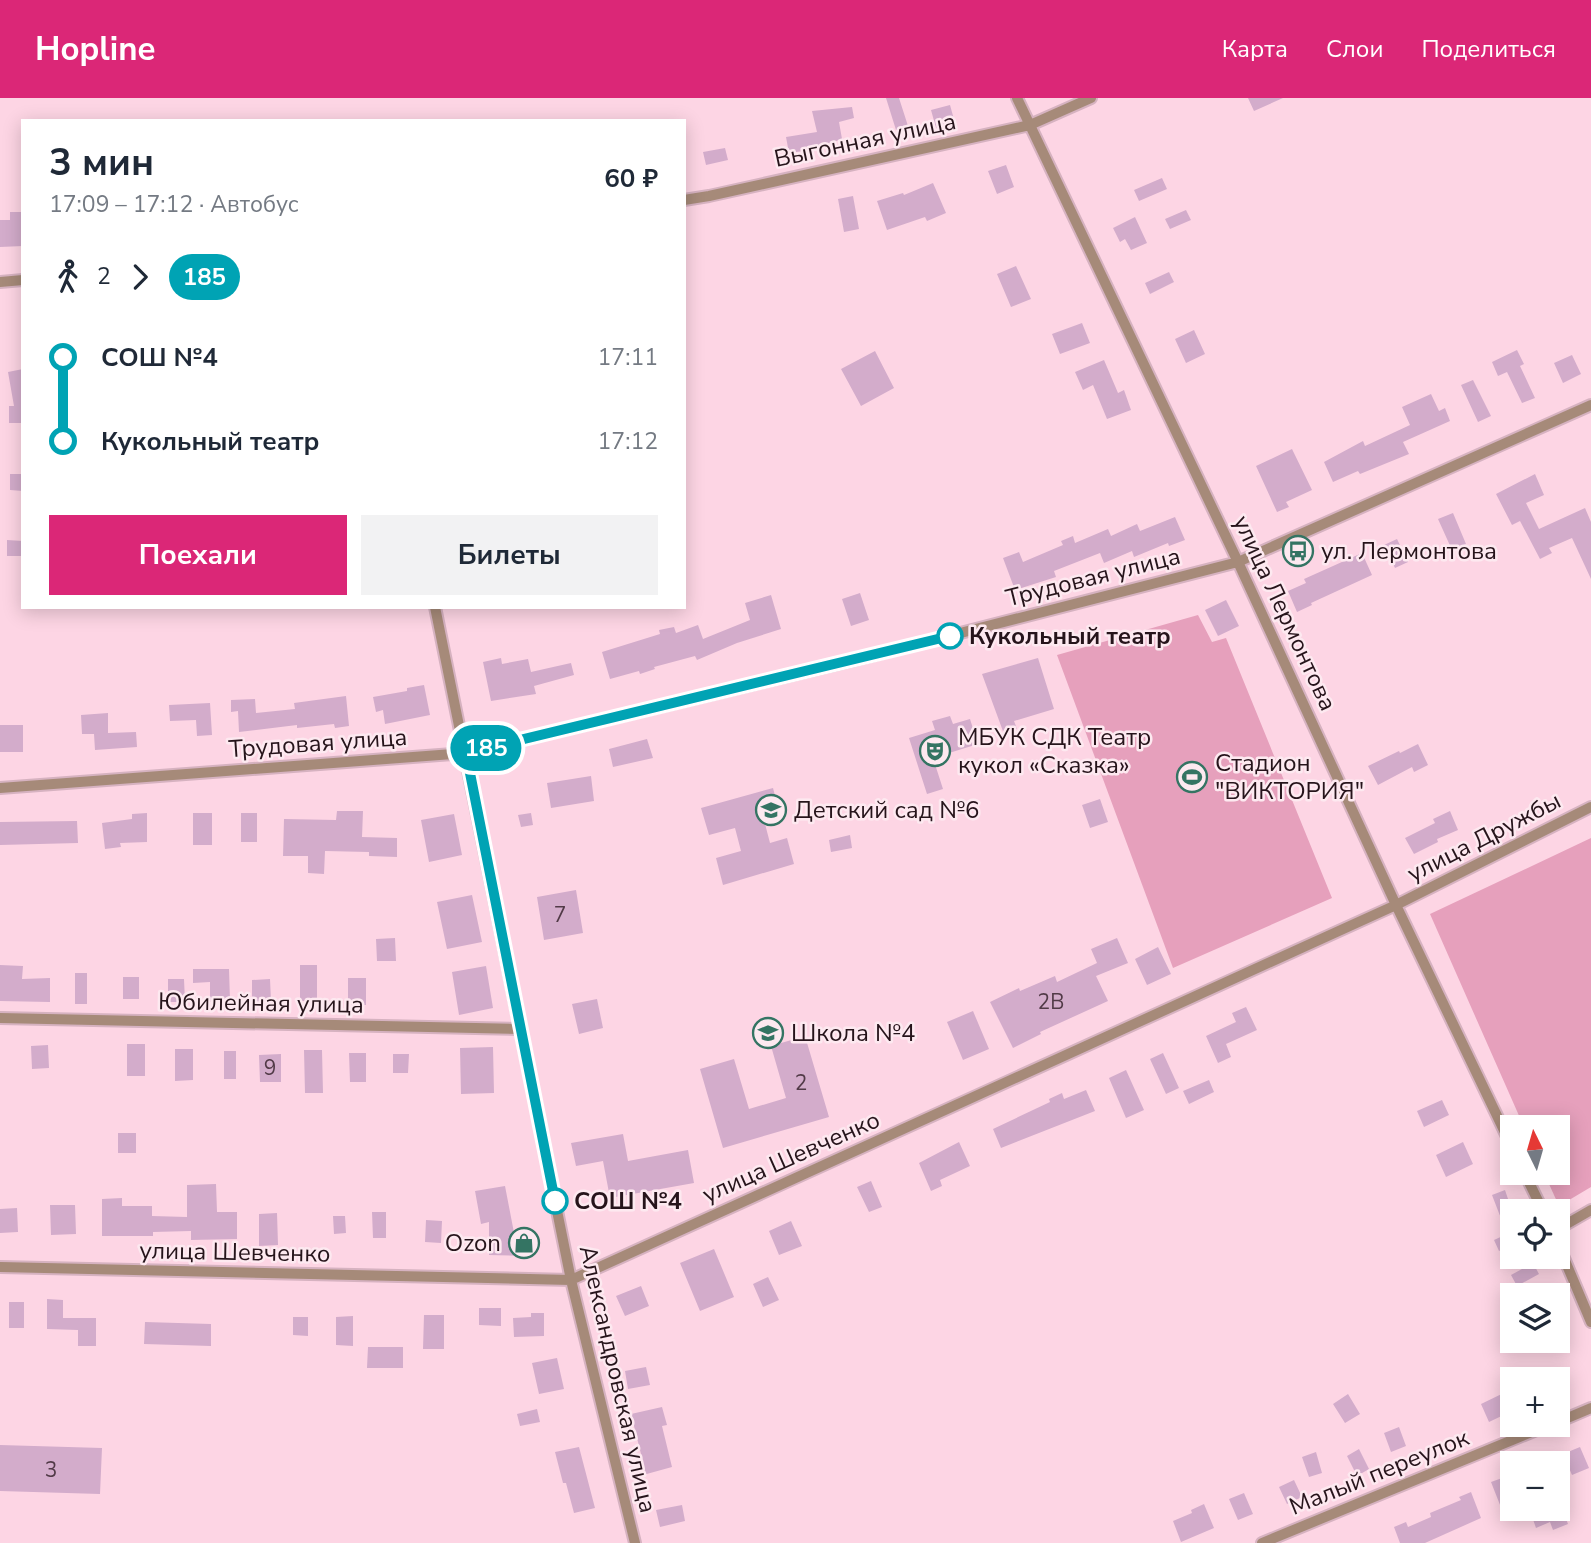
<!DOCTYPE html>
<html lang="ru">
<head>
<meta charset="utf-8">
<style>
	:root { --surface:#fff; --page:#f2f2f3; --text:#1f2937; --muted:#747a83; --accent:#db2777 }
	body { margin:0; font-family:"Nunito Sans",sans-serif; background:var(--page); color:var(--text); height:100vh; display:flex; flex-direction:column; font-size:26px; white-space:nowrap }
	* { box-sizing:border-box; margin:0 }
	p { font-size:23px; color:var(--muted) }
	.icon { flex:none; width:38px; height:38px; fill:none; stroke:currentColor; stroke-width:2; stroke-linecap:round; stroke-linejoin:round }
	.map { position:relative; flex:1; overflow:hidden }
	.sheet { position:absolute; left:21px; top:21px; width:665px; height:490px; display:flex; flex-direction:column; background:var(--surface); border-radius:0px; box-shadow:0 4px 18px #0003 }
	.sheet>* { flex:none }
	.badge { padding:0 14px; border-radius:23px; font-size:24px; line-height:46px }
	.needle { width:46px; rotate:355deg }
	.buttons { position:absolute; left:1500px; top:1017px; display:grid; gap:14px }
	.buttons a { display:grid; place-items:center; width:70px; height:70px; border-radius:0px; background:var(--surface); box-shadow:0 4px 18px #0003; font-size:35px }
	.map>.badge { position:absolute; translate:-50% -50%; box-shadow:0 0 0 4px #fff }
	.legs { display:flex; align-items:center; gap:10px; height:77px; padding:0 28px; font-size:23px }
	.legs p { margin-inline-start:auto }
	.overview { display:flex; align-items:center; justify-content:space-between; height:119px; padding:0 28px }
	h1 { font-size:38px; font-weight:700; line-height:52px }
	.cta { display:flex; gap:14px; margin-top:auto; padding:14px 28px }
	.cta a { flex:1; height:80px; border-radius:0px; background:var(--accent); color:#fff; font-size:28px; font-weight:700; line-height:80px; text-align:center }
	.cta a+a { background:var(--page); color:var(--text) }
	ul { padding:0 28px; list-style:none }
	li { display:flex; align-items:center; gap:24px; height:84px; font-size:26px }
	li i { display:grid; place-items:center; width:10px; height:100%; margin:0 9px; background:currentColor }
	li i::after { content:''; width:18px; height:18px; margin:-9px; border:5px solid; border-radius:50%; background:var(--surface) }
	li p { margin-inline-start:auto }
	li:first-child i { background:linear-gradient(#0000 50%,currentColor 0) }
	li:last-child i { background:linear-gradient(currentColor 50%,#0000 0) }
	header { display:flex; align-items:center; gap:42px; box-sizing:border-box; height:98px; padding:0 35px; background:var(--accent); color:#fff }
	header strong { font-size:33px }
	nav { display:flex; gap:38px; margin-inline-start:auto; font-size:24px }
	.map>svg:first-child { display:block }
	.green { fill:#e6a0bc }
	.building { fill:#d3accb }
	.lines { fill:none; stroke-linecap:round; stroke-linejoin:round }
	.street-casing { stroke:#d6b2c0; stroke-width:14 }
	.street { stroke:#a68a79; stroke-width:10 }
	.line-1-casing { stroke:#fff; stroke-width:16 }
	.line-1 { stroke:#00a3b4; stroke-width:10 }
	.stop-1-dot { fill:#fff; stroke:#00a3b4; stroke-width:3.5 }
	.labels { text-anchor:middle; stroke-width:5; stroke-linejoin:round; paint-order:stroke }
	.number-label { font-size:21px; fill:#513a47 }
	.street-label { font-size:24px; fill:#26141b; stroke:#fde9f0 }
	.poi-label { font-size:24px; fill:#26141b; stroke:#fde9f0; text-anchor:start }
	.stop-label { font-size:24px; font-weight:bold; fill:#26141b; stroke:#fde9f0; text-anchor:start }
</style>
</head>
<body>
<header>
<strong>Hopline</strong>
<nav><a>Карта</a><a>Слои</a><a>Поделиться</a></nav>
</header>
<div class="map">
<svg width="1591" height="1445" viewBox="0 0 1591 1445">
	<rect width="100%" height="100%" fill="#fdd5e4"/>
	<path class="green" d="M1198 517 1212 544 1226 540 1332 800 1173 870 1057 557Z
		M1591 740V1089L1559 1108 1544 1075 1558 1074V1029H1524L1430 816Z"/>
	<path class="building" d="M886 0H899L908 28 896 32Z
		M1248 0H1283L1254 13Z
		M950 7 955 25 936 30 931 12Z
		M852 9 854 20 839 24 842 41 810 52 789 55 786 39 817 34 812 13Z
		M725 50 728 62 706 67 703 54Z
		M1006 67 1014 89 997 96 988 73Z
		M1162 80 1167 91 1139 103 1134 92Z
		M933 85 946 115 927 123 925 119 887 132 877 103 903 95 904 97Z
		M853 98 859 131 844 134 838 101Z
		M1186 112 1191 122 1170 131 1165 121Z
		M10 114H23V148L0 149V122H10Z
		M1135 119 1147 145 1131 152 1125 141 1120 144 1113 130Z
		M1016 168 1031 201 1011 209 997 176Z
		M1169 174 1174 184 1150 196 1145 185Z
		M1082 225 1090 245 1060 256 1052 236Z
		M1194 232 1205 256 1186 265 1175 241Z
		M1517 252 1524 266 1520 268 1535 300 1522 305 1507 274 1498 278 1492 264Z
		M875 253 894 290 861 308 841 271Z
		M1572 257 1581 276 1563 285 1554 265Z
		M1104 262 1118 295 1124 292 1131 312 1107 321 1093 287 1083 292 1075 274Z
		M23 271V325H9V308H14L8 274Z
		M1473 282 1491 318 1478 324 1461 287Z
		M1431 296 1439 313 1445 310 1450 323 1403 344 1409 356 1360 376 1358 373 1333 384 1324 364 1363 343 1365 348 1410 327 1402 309Z
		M1292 351 1312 392 1286 404 1289 409 1277 414 1256 368Z
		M10 376H23V393L10 392Z
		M1535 376 1544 397 1526 405 1539 431 1585 410 1591 424V481L1572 440 1549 450 1552 455 1540 461 1520 423 1512 427 1496 396Z
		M1453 415 1466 446 1452 452 1438 421Z
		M1175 419 1185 442 1169 448 1168 445 1134 459 1132 453 1104 465 1100 455 1054 473 1056 479 1015 492 1003 460 1019 454 1023 464 1063 447 1061 443 1073 438 1075 445 1108 431 1111 438 1137 426 1140 433Z
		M1397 441 1408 464 1395 470 1384 447Z
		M7 442 23 443V458H7Z
		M1362 455 1372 477 1311 505 1312 507 1297 514 1288 493 1306 485 1304 481Z
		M860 495 869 522 851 528 842 501Z
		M771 497 781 531 737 545 697 562 695 558 654 569 655 571 640 576 639 573 610 581 602 554 660 536 659 532 674 529 676 535 698 527 703 541 750 522 745 505Z
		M1226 502 1239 528 1218 538 1205 512Z
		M501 560 502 566 528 561 531 574 571 565 574 577 534 588 536 596 491 603 483 564Z
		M1038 560 1054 611 1014 623 1017 631 1004 636 982 576Z
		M424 587 430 617 385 626 383 612 376 614 373 599 407 593V590Z
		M346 598 349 628 335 630 334 626 297 630V627L239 634 238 613 231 614V602L255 601 256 615 295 611 294 605Z
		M210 605 212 637 197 638 196 622 170 623 169 607Z
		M108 615V635L136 634 137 649 95 652 94 636H82L81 617Z
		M950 618 953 626 970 621 978 646 933 660 943 691 927 696 909 640 935 632 932 623Z
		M0 627H23V654H0Z
		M647 641 653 660 613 669 609 651Z
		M1418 646 1428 667 1414 674 1412 669 1378 687 1368 668 1399 653 1400 655Z
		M591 678 594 703 551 710 547 685Z
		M773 690 780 717 764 722 770 745 787 740 794 766 723 787 716 760 741 753 735 730 709 737 701 710Z
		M1100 701 1108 724 1090 730 1082 707Z
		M337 713H363L362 739 397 740V759L369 758V754L325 753 324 776 308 775V758H283L284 721 336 722Z
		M1450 713 1458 732 1437 741 1438 744 1414 756 1405 740 1435 725 1433 721Z
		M147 715V744L120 745 121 749 105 751 102 725 132 721V716Z
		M193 715H212V747H193Z
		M241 715H257V744H241Z
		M531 715 533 727 521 729 518 717Z
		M454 716 462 757 429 764 421 722Z
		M77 723 78 745 0 747V724Z
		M850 737 852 750 831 754 829 742Z
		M576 792 583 835 544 842 537 799Z
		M472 797 482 844 447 851 437 804Z
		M395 840 396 863H377L376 841Z
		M1117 840 1128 865 1096 878 1108 903 1040 934 1041 936 1013 950 990 904 1019 890 1020 893 1055 878 1057 884 1097 865 1091 851Z
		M1158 849 1171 876 1147 887 1135 861Z
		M0 867 23 868 22 881 50 880V904L0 903Z
		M300 867H317V903H300Z
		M486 868 493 910 459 917 452 874Z
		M193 871H229L230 903 210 904V884L193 885Z
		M75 875H87V906H75Z
		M123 879H139V901H123Z
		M348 880H366V907H348Z
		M168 881H184L185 904H168Z
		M270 881 271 903 252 904V882Z
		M597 901 603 930 579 936 572 906Z
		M1246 909 1257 932 1226 946 1231 959 1218 965 1206 938 1236 924 1232 915Z
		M973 913 989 951 963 962 947 924Z
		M805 938 829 1019 723 1050 700 971 734 961 749 1011 786 1000 771 948Z
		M127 946H145V978H127Z
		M48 947 49 970 32 971 31 948Z
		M493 949 494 995 461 996 460 950Z
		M175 951H193V982L175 983Z
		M304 952H322L323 995H305Z
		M224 953H236V981H224Z
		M349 955H366V984H350Z
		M1163 955 1179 990 1166 996 1150 961Z
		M281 956V984H260L259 957Z
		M393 956H409L408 975H393Z
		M1126 972 1144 1012 1126 1020 1109 980Z
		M1209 982 1214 994 1189 1006 1183 993Z
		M1086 992 1095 1013 1001 1050 993 1031 1050 1004 1049 1001 1062 995 1064 1001Z
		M1442 1002 1449 1017 1424 1029 1417 1013Z
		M118 1035H136V1055H118Z
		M623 1036 628 1063 688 1052 694 1085 610 1100 603 1063 576 1068 571 1045Z
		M959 1044 970 1068 940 1082 942 1088 931 1093 919 1065Z
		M1463 1044 1473 1066 1446 1079 1436 1057Z
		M871 1083 882 1109 869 1114 857 1089Z
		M216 1086 217 1114H237V1141L191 1142V1133L153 1134V1138H102V1101L122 1100V1108H152V1118L187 1119V1087Z
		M505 1088 515 1140H528V1158L489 1157V1124L481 1126 475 1093Z
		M1505 1092 1512 1113V1147L1499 1153 1494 1142 1507 1136 1492 1097Z
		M50 1107H75L76 1136 51 1137Z
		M17 1110 18 1134 0 1135V1111Z
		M372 1114H386V1140H373Z
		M277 1115 278 1147 259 1148V1116Z
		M333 1118H345L346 1135 334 1136Z
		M426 1122 442 1123 441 1145 425 1144Z
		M791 1123 802 1148 779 1157 769 1133Z
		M714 1151 734 1199 700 1213 680 1165Z
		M1533 1165 1539 1176 1517 1188 1511 1177Z
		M768 1179 779 1202 763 1209 753 1186Z
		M641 1188 649 1208 625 1218 616 1198Z
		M47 1201 63 1202V1220H96V1248H78V1232L47 1231Z
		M9 1204H24V1230H9Z
		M479 1210H501V1228L479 1227Z
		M531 1215H544V1238L514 1239 513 1220 531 1219Z
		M424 1217H444V1251H423Z
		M353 1218V1248L336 1247V1219Z
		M293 1219H308V1238L293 1237Z
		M145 1224 211 1226V1248L144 1246Z
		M368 1249H403V1270H367Z
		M557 1260 564 1291 539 1296 532 1265Z
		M646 1269 650 1287 628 1291 625 1273Z
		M1512 1291V1313L1489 1324 1481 1306Z
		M1348 1296 1360 1316 1345 1325 1333 1306Z
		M662 1309 667 1327 662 1328 672 1369 643 1377 637 1356H641L631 1316Z
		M537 1311 540 1324 520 1328 517 1316Z
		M1399 1329 1406 1348 1391 1354 1384 1335Z
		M0 1347 102 1350 100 1396 0 1393Z
		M579 1349 595 1410 574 1415 566 1385H563L555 1354Z
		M1580 1349 1589 1370 1572 1377 1563 1356Z
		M1359 1351 1369 1371 1357 1378 1347 1358Z
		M1316 1354 1322 1375 1309 1379 1302 1359Z
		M1505 1379 1512 1397V1408L1502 1412 1491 1384Z
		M1294 1382 1302 1399 1287 1406 1279 1389Z
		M1471 1394 1481 1420 1425 1445H1400L1394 1429 1406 1424 1408 1429 1431 1419 1430 1415 1461 1402 1459 1399Z
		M1244 1395 1253 1416 1238 1422 1229 1401Z
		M1204 1406 1214 1430 1181 1444 1173 1423 1192 1415 1191 1412Z
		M682 1407 685 1423 660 1429 656 1412Z
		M1529 1410H1562L1568 1426 1553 1432 1550 1424 1536 1430Z"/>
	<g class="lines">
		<g class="street-casing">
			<path id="street" d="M1017 0 1238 464 1396 807 1512 1049
				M684 102 709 98 1030 27 1091 0
				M0 184 23 182
				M435 509 571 1182 635 1445
				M0 690 466 655 851 563 1238 464 1591 307
				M0 920 521 931
				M1524 1074 1543 1113
				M1558 1131 1591 1112
				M1558 1146 1591 1224
				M0 1169 571 1182 1396 807 1591 709
				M1558 1324 1591 1310
				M1262 1445 1551 1326"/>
		</g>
		<use href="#street" class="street"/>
	</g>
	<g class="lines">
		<g class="line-1-casing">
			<path id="line-1" d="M555 1103 466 655 950 538"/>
		</g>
		<use href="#line-1" class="line-1"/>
	</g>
	<defs>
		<g id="bus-ring" transform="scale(1.575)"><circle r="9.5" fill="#fde9f0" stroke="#347463" stroke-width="1.5"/><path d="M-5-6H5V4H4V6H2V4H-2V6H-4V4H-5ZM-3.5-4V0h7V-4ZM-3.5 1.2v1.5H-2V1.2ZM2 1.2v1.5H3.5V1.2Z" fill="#347463"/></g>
		<g id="theatre-ring" transform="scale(1.575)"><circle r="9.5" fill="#fde9f0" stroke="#347463" stroke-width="1.5"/><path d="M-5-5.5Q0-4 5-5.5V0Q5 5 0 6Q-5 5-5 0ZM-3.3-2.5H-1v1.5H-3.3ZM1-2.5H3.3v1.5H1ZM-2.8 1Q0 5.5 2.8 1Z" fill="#347463"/></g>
		<g id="stadium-ring" transform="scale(1.575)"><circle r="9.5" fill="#fde9f0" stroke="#347463" stroke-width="1.5"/><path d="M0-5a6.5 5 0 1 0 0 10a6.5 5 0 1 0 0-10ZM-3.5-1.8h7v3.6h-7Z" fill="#347463"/></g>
		<g id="school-ring" transform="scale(1.575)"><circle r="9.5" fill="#fde9f0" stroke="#347463" stroke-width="1.5"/><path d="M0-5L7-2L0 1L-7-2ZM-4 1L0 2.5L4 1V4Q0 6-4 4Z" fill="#347463"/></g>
		<g id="shop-ring" transform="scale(1.575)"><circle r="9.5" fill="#fde9f0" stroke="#347463" stroke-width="1.5"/><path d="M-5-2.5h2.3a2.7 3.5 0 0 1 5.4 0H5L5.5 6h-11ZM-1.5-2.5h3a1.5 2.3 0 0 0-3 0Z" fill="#347463"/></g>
	</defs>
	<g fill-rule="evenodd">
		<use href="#bus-ring" x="1298" y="453"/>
		<use href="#theatre-ring" x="935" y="653"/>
		<use href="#stadium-ring" x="1192" y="679"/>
		<use href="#school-ring" x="771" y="712"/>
		<use href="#school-ring" x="768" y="935"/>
		<use href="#shop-ring" x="524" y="1145"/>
	</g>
	<g class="stop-1-dot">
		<circle cx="950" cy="538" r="12"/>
		<circle cx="555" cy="1103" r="12"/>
	</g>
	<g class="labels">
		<g class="number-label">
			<text x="560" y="824">7</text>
			<text x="1051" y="911">2В</text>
			<text x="270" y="977">9</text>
			<text x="801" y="992">2</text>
			<text x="51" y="1379">3</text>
		</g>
		<g class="street-label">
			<text transform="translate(865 42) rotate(-12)" y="8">Выгонная улица</text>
			<text transform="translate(1093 479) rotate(-14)" y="8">Трудовая улица</text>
			<text transform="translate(1285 515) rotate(65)" y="8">улица Лермонтова</text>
			<text transform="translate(318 645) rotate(-4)" y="8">Трудовая улица</text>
			<text transform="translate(1484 739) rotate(-27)" y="8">улица Дружбы</text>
			<text transform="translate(261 905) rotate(1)" y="8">Юбилейная улица</text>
			<text transform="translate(791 1059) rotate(-24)" y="8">улица Шевченко</text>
			<text transform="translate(235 1154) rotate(1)" y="8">улица Шевченко</text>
			<text transform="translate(618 1281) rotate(77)" y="8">Александровская улица</text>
			<text transform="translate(1379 1374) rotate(-22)" y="8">Малый переулок</text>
		</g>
		<g class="poi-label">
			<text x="1321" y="461">ул. Лермонтова</text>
			<text x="958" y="647">МБУК СДК Театр<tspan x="958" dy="28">кукол «Сказка»</tspan></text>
			<text x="1215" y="673">Стадион<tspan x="1215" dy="28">"ВИКТОРИЯ"</tspan></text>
			<text x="794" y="720">Детский сад №6</text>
			<text x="791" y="943">Школа №4</text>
			<text x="501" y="1153" text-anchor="end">Ozon</text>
		</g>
		<g class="stop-label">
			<text x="969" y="546">Кукольный театр</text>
			<text x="574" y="1111">СОШ №4</text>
		</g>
	</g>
</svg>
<div class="buttons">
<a><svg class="needle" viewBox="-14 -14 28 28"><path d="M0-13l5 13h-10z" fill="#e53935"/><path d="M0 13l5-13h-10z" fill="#747a83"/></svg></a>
<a><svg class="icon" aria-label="locate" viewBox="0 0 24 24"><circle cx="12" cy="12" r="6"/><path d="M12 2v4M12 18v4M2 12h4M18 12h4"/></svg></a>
<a><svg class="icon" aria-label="layers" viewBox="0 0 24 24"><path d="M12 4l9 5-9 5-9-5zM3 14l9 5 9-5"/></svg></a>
<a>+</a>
<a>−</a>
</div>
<b class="badge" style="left:486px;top:650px;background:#00a3b4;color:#fff">185</b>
<section class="sheet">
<div class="overview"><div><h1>3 мин</h1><p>17:09 – 17:12 · Автобус</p></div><b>60 ₽</b></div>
<div class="legs"><svg class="icon" aria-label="walk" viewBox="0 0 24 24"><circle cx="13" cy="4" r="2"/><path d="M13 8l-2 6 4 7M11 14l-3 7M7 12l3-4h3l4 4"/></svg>2<svg class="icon" aria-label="forward" viewBox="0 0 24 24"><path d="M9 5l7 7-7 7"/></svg><b class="badge" style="background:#00a3b4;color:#fff">185</b></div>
<ul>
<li><i style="color:#00a3b4"></i><b>СОШ №4</b><p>17:11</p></li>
<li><i style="color:#00a3b4"></i><b>Кукольный театр</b><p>17:12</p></li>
</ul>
<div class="cta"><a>Поехали</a><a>Билеты</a></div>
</section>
</div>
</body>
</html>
